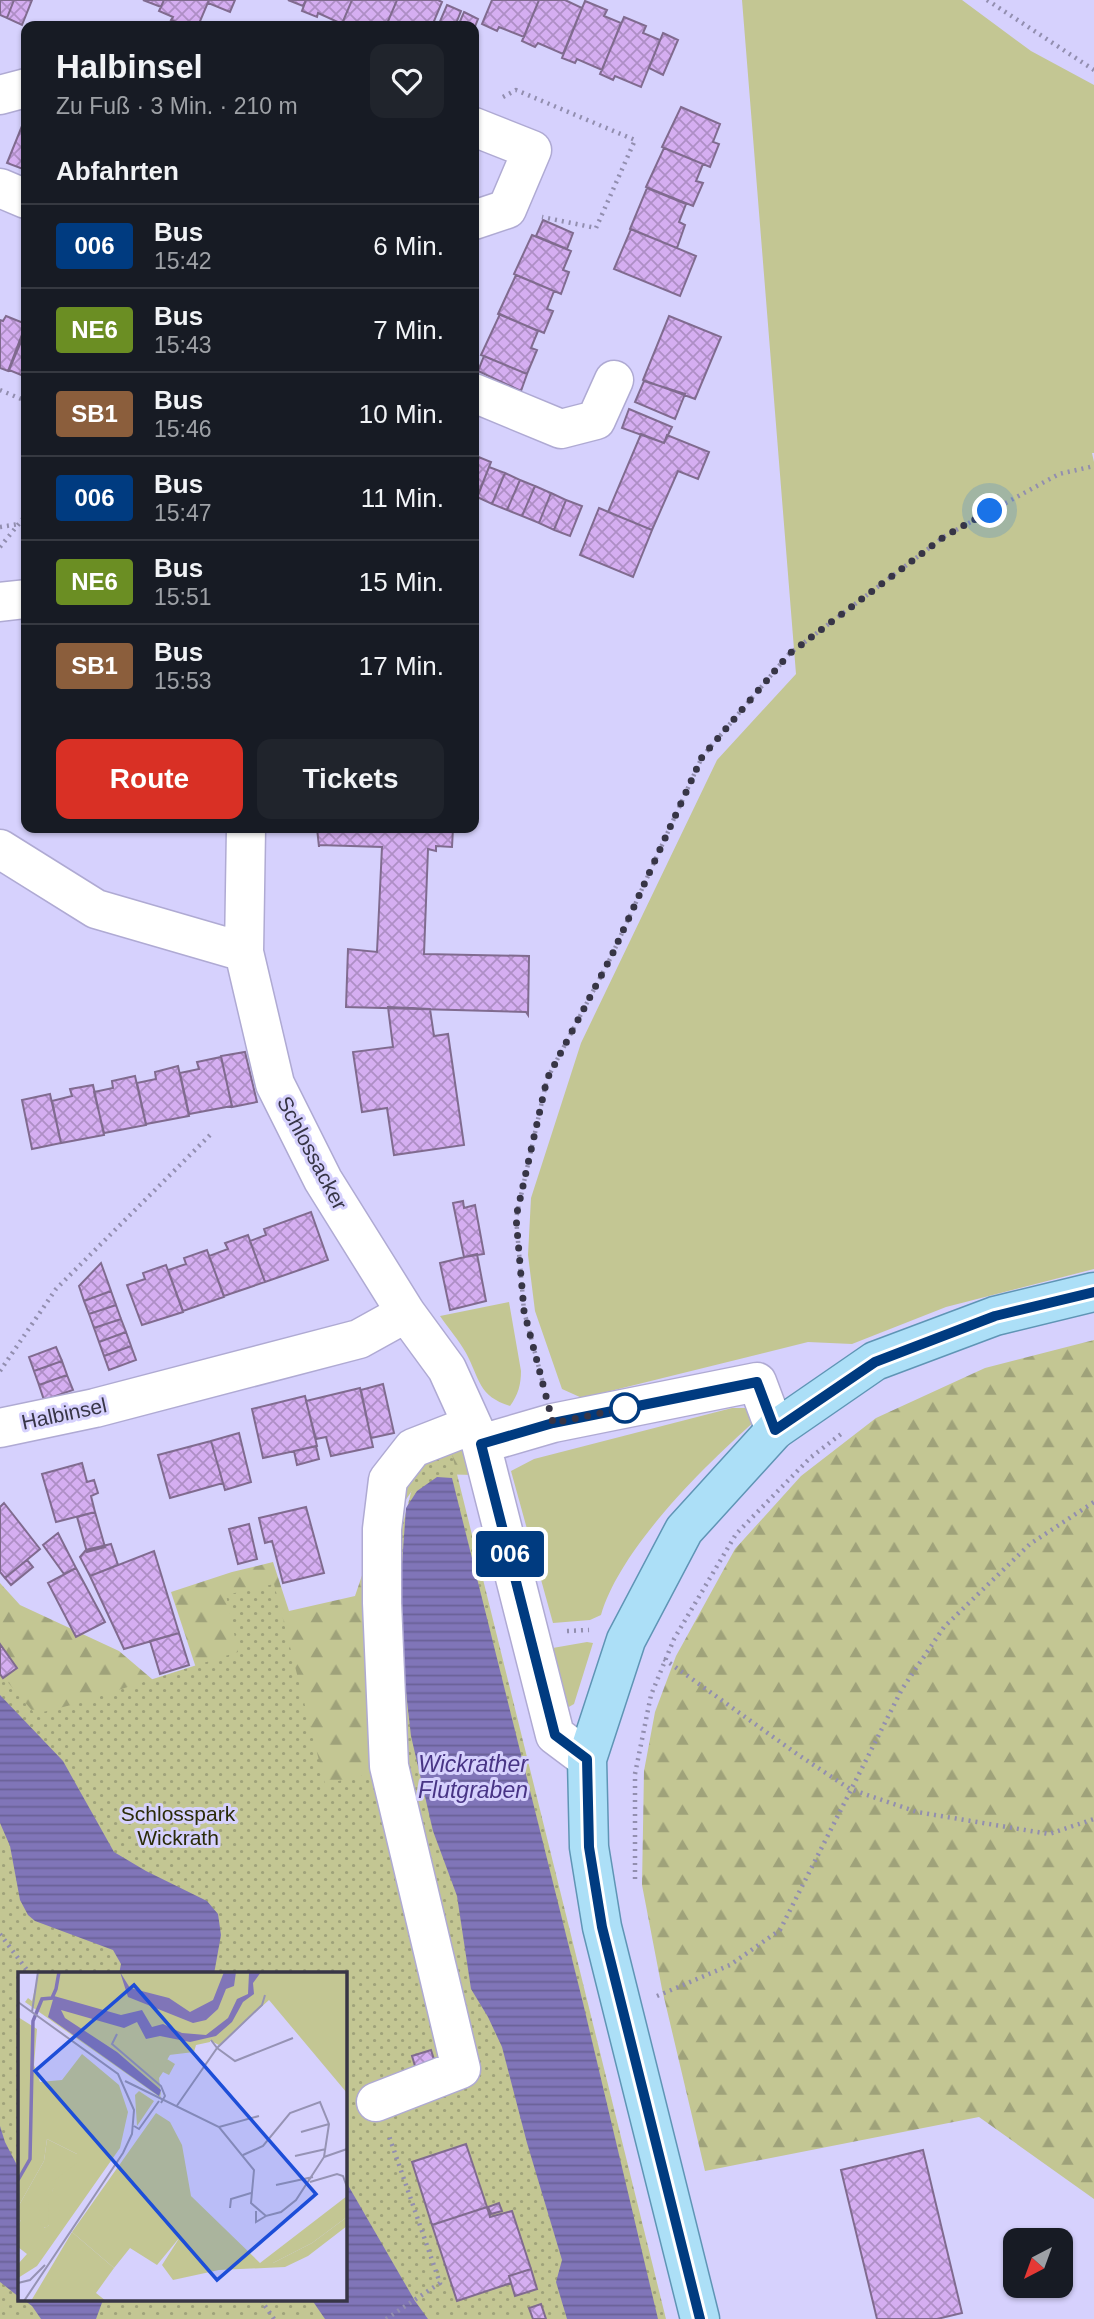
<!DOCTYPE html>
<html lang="de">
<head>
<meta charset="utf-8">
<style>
	:root { --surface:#171b24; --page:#20242c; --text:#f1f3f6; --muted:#9ea1a6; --line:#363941; --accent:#d93025 }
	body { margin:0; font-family:Helvetica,sans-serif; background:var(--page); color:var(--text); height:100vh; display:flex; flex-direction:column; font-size:26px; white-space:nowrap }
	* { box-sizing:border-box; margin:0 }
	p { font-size:23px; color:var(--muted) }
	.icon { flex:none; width:38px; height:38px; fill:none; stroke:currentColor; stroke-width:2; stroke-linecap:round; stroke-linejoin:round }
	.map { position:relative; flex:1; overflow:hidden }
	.panel { position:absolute; left:21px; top:21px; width:458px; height:812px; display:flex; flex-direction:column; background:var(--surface); border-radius:14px; box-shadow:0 2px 5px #0004 }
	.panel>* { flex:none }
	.badge { padding:0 14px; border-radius:5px; font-size:24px; line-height:46px }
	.needle { width:46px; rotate:221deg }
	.buttons { position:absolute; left:1003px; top:2228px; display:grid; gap:14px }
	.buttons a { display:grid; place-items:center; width:70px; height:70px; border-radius:14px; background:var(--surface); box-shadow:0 2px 5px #0004; font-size:35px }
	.you { position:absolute; width:35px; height:35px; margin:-18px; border:5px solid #fff; border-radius:50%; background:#1a73e8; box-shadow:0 0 0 10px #1a73e833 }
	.map>.badge { position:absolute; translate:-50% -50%; box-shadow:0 0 0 4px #fff }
	h2 { padding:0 35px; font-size:26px; line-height:63px }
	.round { display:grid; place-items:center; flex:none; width:74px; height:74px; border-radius:14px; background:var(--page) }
	.headline { display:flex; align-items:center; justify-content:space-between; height:119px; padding:0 35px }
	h1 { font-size:33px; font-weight:600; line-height:52px }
	.cta { display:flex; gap:14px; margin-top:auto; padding:14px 35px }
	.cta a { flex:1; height:80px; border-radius:14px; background:var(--accent); color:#fff; font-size:28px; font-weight:600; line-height:80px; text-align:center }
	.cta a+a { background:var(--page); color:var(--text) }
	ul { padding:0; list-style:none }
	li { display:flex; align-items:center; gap:21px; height:84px; padding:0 35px; border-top:2px solid var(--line) }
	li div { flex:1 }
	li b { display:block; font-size:26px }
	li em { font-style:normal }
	li .badge { min-width:77px; font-weight:700; text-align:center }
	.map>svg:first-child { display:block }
	.grass { fill:#c3c693 }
	.forest { fill:url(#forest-firs) }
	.park { fill:url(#park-dots); fill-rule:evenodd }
	.water { fill:url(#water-rules) }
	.building { fill:url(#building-cross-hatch); stroke:#806b8f; stroke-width:2 }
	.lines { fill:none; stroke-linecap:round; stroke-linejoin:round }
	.minor-casing { stroke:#afaad3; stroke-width:41 }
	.major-casing { stroke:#5f95b5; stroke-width:41 }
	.path { stroke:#928eaf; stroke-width:4.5; stroke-dasharray:2 5; stroke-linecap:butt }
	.minor { stroke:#fff; stroke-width:38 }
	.major { stroke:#acdff7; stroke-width:38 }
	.line-casing { stroke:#fff; stroke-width:16 }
	.line { stroke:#003b80; stroke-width:10 }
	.walk { stroke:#373546; stroke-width:7; stroke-dasharray:0 12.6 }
	.stop-dot { fill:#fff; stroke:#003b80; stroke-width:3.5 }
	.labels { text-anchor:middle; stroke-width:6; stroke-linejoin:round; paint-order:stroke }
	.street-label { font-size:21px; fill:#373546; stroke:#d6d1fd }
	.park-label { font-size:21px; fill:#2a2b08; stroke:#d6d1fd }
	.water-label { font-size:23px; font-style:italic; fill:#483485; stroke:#d6d1fd }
	.inset-river { fill:none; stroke:#8075b8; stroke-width:3.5 }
	.inset-road { fill:none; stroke:#9693b4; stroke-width:2 }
	.view { fill:#1d4ed8; fill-opacity:0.15; stroke:#1d4ed8; stroke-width:3.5 }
	.inset-edge { fill:none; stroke:#373546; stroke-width:3.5 }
</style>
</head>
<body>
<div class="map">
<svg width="1094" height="2319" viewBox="0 0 1094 2319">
	<defs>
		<pattern id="forest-firs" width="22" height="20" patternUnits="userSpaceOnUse" patternTransform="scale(1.75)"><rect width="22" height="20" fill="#c3c693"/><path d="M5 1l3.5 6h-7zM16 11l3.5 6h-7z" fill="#9fa27a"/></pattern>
		<pattern id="park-dots" width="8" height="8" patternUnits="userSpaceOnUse" patternTransform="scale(1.75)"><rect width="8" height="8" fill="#c3c693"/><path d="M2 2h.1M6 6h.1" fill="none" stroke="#9fa27a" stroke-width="1.8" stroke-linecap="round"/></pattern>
		<pattern id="water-rules" width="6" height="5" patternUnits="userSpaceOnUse" patternTransform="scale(1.75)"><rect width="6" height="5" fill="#8075b8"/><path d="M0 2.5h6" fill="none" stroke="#6a6197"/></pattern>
		<pattern id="building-cross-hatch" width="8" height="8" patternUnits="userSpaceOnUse" patternTransform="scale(1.75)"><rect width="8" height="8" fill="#d5aef1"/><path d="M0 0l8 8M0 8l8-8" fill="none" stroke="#ae8ec5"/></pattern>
	</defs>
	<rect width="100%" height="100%" fill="#d6d1fd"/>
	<path class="grass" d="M742 0H962L1031 51 1094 85V453H1092L1094 462V1269L946 1307 852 1344 808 1342 582 1398 562 1389 535 1311 528 1255 531 1198 581 1043 717 760 796 674Z
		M509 1302 521 1371C521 1385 518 1395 510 1406 478 1396 480 1379 466 1353 459 1340 448 1328 440 1316Z
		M732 1408H745L755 1411V1421C703 1467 620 1549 601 1615L590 1620 553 1623 511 1471 534 1459Z
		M587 1642 593 1643 574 1704 567 1708 547 1649Z"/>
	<path class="forest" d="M1094 1340V2199L979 2117 705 2171 662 1989 642 1885 644 1771 655 1712 676 1656 735 1549 801 1476 876 1418 985 1368Z
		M460 1439 474 1475 434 1474 415 1486 403 1504 395 1620 345 1974 0 1690V1583L20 1605 119 1651 159 1685 197 1671 171 1592 232 1572 273 1562 289 1611 355 1596 393 1484Z"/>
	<path class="park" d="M452 1454 666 2319H0V1673L35 1714 71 1705 238 1652 226 1595 274 1584 325 1784 374 1773 382 1603 418 1466ZM19 1974H345V2300H19Z"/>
	<path class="water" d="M437 1477 452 1478 583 2003 658 2319H567L556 2282 562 2260 527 2143 502 2047 488 2017 471 1989 457 1896 433 1831 411 1736 398 1620 406 1508 417 1491Z
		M0 1695 63 1761 114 1852 146 1871 207 1901 218 1914 221 1935 214 1974H119L121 1964 113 1950 35 1921 28 1915 20 1900 10 1846 0 1823Z
		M0 2126 5 2142 19 2169V2297L0 2282Z
		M345 2180 415 2301 428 2319H325L312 2300H345Z
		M24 2300H103L96 2319H41L32 2306Z"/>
	<path class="building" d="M0 0H14L7 18 0 15Z
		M14 0H32L22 25 7 18Z
		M143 0H164L161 7Z
		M164 0H209L198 26H186L171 20 173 17 159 11Z
		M209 0H235L230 12 208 3Z
		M288 0H306L303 6Z
		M306 0H352L342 24 318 13 317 17 302 11Z
		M352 0H397L386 26H341Z
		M397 0H438L442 2 432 26H386Z
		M492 0H539L524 37 499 27 497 31 482 24Z
		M539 0H565L582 8 563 54 538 43 535 47 522 41Z
		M585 1 607 10 604 16 621 23 602 70 577 59 575 63 562 58Z
		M447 5 461 11 455 26H438Z
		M464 12 478 19 474 29V26H458Z
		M624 17 646 26 643 33 660 40 641 87 615 76 613 80 600 74Z
		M663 33 678 40 663 75 649 68Z
		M681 107 720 124 713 142 719 144 710 167 662 147Z
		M22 126 26 128V161L23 169 7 163Z
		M664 148 703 164 696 181 703 183 693 206 646 187Z
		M647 188 686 204 679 222 685 225 677 248 630 229Z
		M543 220 573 233 567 249 536 236Z
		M631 229 696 256 680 296 614 269Z
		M532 235 571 251 563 270 569 272 561 294 514 274Z
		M516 275 554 291 547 309 553 311 544 333 498 314Z
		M500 314 538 331 531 348 537 350 527 374 481 355Z
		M6 316 26 324 8 371 0 368V320L3 321Z
		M669 316 721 337 695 399 643 380Z
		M26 330V377L9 370Z
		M484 356 527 374 521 391 478 371Z
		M644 381 685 394 675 419 635 402Z
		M629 409 672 427 664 443 622 428Z
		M641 434 664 443 667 435 709 452 698 479 678 471 652 530 608 512Z
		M476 456 491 462 479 493 474 491Z
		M489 467 505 473 492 504 477 497Z
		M505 473 520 480 507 510 492 504Z
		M520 480 535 486 522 516 507 510Z
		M535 486 551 493 539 523 522 516Z
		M551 493 566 500 554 530 539 523Z
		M566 500 582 506 570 536 554 530Z
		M599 508 652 530 633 577 580 555Z
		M317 828H453L452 847 436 846V851L428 849 424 954 529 956 528 1015 526 1012 346 1007 348 949 377 952 382 847 319 845V847Z
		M388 1007 430 1009 434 1036 448 1034 464 1145 394 1155 387 1108 362 1112 353 1052 393 1047Z
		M245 1052 257 1102 232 1107 221 1056Z
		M221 1057 232 1106 189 1114 180 1073 199 1069 197 1062Z
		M178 1066 189 1116 146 1124 137 1083 156 1079 155 1072Z
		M135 1076 146 1125 104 1133 94 1092 113 1088 112 1081Z
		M93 1085 104 1135 61 1143 52 1101 72 1096 70 1089Z
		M50 1094 61 1143 32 1149 22 1100Z
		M463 1201 464 1208 475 1205 484 1254 464 1257 453 1203Z
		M311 1212 328 1260 265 1282 250 1241 266 1235 264 1229Z
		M248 1235 265 1282 224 1296 209 1256 228 1249 225 1243Z
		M207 1250 224 1297 183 1311 168 1270 186 1264 184 1258Z
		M477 1254 486 1301 450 1310 440 1263Z
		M101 1263 111 1291 84 1301 79 1286Z
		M166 1265 183 1312 142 1325 127 1285 145 1279 143 1273Z
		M111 1291 116 1305 89 1314 84 1301Z
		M116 1305 121 1319 94 1328 89 1314Z
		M121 1319 126 1332 99 1342 94 1328Z
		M126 1332 131 1346 104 1356 99 1342Z
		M131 1346 136 1360 109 1370 104 1356Z
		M56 1347 62 1361 34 1371 29 1357Z
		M62 1361 67 1375 39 1385 34 1371Z
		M67 1375 73 1390 44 1400 39 1385Z
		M383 1384 394 1433 371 1438 361 1390Z
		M360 1388 373 1447 331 1456 326 1437 316 1439 306 1401Z
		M305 1396 317 1446 263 1458 252 1409Z
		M239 1433 251 1482 225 1490 211 1441Z
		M211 1441 223 1483 170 1498 158 1455Z
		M316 1446 319 1459 297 1465 294 1451Z
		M82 1463 87 1482 94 1480 98 1493 91 1496 95 1512 56 1522 42 1474Z
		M4 1503 40 1549 5 1578 0 1572V1507Z
		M306 1507 324 1573 283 1583 272 1541 265 1543 259 1518Z
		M95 1512 105 1547 87 1552 77 1517Z
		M249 1524 257 1559 238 1564 229 1529Z
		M58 1533 76 1568 64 1574 43 1545Z
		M111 1544 118 1565 90 1576 80 1557 86 1550Z
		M154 1551 179 1633 124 1649 90 1576Z
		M27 1560 33 1567 11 1585 5 1578Z
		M76 1568 105 1622 76 1637 48 1583Z
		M179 1633 189 1665 160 1674 150 1641Z
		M0 1644 17 1668 3 1678 0 1674Z
		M431 2050 437 2069 418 2076 412 2056Z
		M466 2144 487 2207 432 2225 412 2162Z
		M923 2150 962 2313 937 2319H877L841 2170Z
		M499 2203 502 2211 491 2214 488 2207Z
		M487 2207 490 2217 512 2211 531 2269 509 2276 511 2283 457 2301 432 2225Z
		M531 2269 537 2289 515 2296 509 2276Z
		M541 2304 546 2319H533L529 2308Z"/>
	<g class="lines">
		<g class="minor-casing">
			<path id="minor" d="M0 95 26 88
				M474 127 532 150 507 209 474 220
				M0 188 26 199
				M474 393 561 429 596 420 614 380
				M0 602 26 599
				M246 828 244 952 275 1084 323 1180 406 1313 447 1369 481 1444 555 1735 587 1759
				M0 849 96 909 244 952
				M0 1428 95 1408 359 1339 406 1313
				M481 1444 553 1423 757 1382 775 1430
				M376 2102 461 2069 389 1766 382 1603V1529L388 1480 413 1448 472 1425"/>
		</g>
		<g class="major-casing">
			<path id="major" d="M700 2319 602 1927 589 1847 587 1759 626 1640 684 1530 775 1430 875 1361 995 1316 1094 1292"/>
		</g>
		<path class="path" d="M987 0 1094 70
			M503 97 516 90 635 140 596 228 542 217
			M0 390 26 401
			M0 527 19 524
			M0 547 26 515
			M0 1371 56 1289 212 1133
			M544 1387 524 1311 516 1218 547 1079 612 955 702 757 789 654 945 536 1059 474 1094 466
			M567 1631 589 1630
			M664 1659 797 1754 850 1789 917 1812 1049 1834 1094 1819
			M635 1879V1774L651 1695 674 1639 736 1534 810 1458 841 1434
			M0 1934 30 1974
			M657 1996 730 1965 780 1930 902 1689 944 1627 1030 1544 1094 1502
			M261 2300 274 2319
			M386 2319 440 2283 389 2136"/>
		<use href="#minor" class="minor"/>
		<use href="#major" class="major"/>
	</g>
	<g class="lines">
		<g class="line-casing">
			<path id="line" d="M700 2319 602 1927 589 1847 587 1759 555 1735 481 1444 553 1423 757 1382 775 1430 875 1362 995 1316 1094 1292"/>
		</g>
		<use href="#line" class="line"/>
		<path class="walk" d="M625 1408 631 1407 553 1423 524 1311 516 1217 547 1079 612 955 702 757 789 654 945 536 990 511"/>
	</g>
	<circle class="stop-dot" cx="625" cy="1408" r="14"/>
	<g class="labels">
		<g class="street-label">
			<text transform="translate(312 1153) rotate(62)" y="7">Schlossacker</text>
			<text transform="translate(64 1414) rotate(-12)" y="7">Halbinsel</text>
		</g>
		<g class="park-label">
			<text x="178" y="1821">Schlosspark<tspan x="178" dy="24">Wickrath</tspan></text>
		</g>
		<g class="water-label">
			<text x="473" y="1772">Wickrather<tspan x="473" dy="26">Flutgraben</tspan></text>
		</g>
	</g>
	<g transform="translate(18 1972)">
		<rect width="329" height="329" fill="#d6d1fd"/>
		<path d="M121 119 136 129 119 154 117 123ZM138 141 152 150 164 173 173 224 242 291H255L294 271 329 245V254L290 284 267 295 201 298 155 308 144 293 162 265 139 293 112 276 96 296 54 260ZM29 167 59 182 60 191 35 217 32 252 28 256 3 248 0 253V235L26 189Z" fill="#c3c693"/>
		<path d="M43 38 192 65V70L178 73 176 80 151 83 149 87 157 92 151 103 145 100 141 106 143 123ZM0 45 19 57 16 93 22 110 44 108 64 82 101 113 110 140 102 176 19 294 0 306V292L9 282 0 275V253L3 248H18L27 256 31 253 30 233 38 207 59 191V182L29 167 26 189 0 235ZM329 224V245L294 271 255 291H242ZM54 260 96 296 78 321 88 329H13Z" fill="#c3c693"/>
		<path d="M21 0H329V121L251 28 201 73 191 68 160 70 147 91 152 96 149 101 128 87 125 92 138 107 143 126 7 30 10 26 14 29Z" fill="#c3c693"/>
		<path d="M102 0 112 16 151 26 172 40 195 28 206 0H218L216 14 208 17 200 37 188 48 175 51 110 25ZM243 0 235 11 236 22 225 30 214 50 198 64 172 70 142 64 128 67 119 50 106 56 43 38 47 46 99 80 143 118 141 124 30 45 36 24 103 43 124 38 134 55 145 52 164 61 188 63 210 46 219 27 230 22 231 1Z" fill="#8075b8"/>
		<path class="inset-river" d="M0 208 12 187 15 49 24 27 34 26 38 17 41 0"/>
		<path class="inset-road" d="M247 23 244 33 199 76 217 89 275 66M0 30 100 102 116 138 114 162 105 181 6 329M14 40 20 0M99 62 94 72 143 114 147 124 143 131M107 109 201 155 236 198 233 231 248 244 263 240 278 228 306 185 311 152 302 130 272 141 245 174 225 183M158 135 199 76 193 68M116 154 121 157 141 129M201 155 241 144M283 160 311 152M277 184 308 177M306 185 329 177M292 210 319 202 325 204 329 215M258 213 295 205M212 236 213 227 233 221M238 239V250L248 244M0 311 12 308 27 293"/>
		<path class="view" d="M116 13 298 222 199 308 17 99Z"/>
		<rect width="329" height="329" class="inset-edge"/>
	</g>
</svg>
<div class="buttons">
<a><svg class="needle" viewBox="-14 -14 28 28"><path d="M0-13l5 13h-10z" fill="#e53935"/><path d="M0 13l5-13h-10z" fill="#9ea1a6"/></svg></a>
</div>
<div class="you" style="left:990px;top:511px"></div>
<b class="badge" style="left:510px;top:1554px;background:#003b80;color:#fff">006</b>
<section class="panel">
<div class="headline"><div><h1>Halbinsel</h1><p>Zu Fuß · 3 Min. · 210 m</p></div><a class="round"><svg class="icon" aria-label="heart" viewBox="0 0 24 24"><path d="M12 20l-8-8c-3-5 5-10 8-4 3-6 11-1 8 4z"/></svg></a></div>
<h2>Abfahrten</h2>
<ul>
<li><span class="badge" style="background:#003b80;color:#fff">006</span><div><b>Bus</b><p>15:42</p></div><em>6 Min.</em></li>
<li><span class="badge" style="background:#6b8e23;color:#fff">NE6</span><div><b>Bus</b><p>15:43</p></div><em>7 Min.</em></li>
<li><span class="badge" style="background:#8b5e3c;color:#fff">SB1</span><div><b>Bus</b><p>15:46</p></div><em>10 Min.</em></li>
<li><span class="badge" style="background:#003b80;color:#fff">006</span><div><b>Bus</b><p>15:47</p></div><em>11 Min.</em></li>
<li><span class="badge" style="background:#6b8e23;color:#fff">NE6</span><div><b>Bus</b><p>15:51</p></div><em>15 Min.</em></li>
<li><span class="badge" style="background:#8b5e3c;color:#fff">SB1</span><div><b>Bus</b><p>15:53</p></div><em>17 Min.</em></li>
</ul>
<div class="cta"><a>Route</a><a>Tickets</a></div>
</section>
</div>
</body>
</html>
